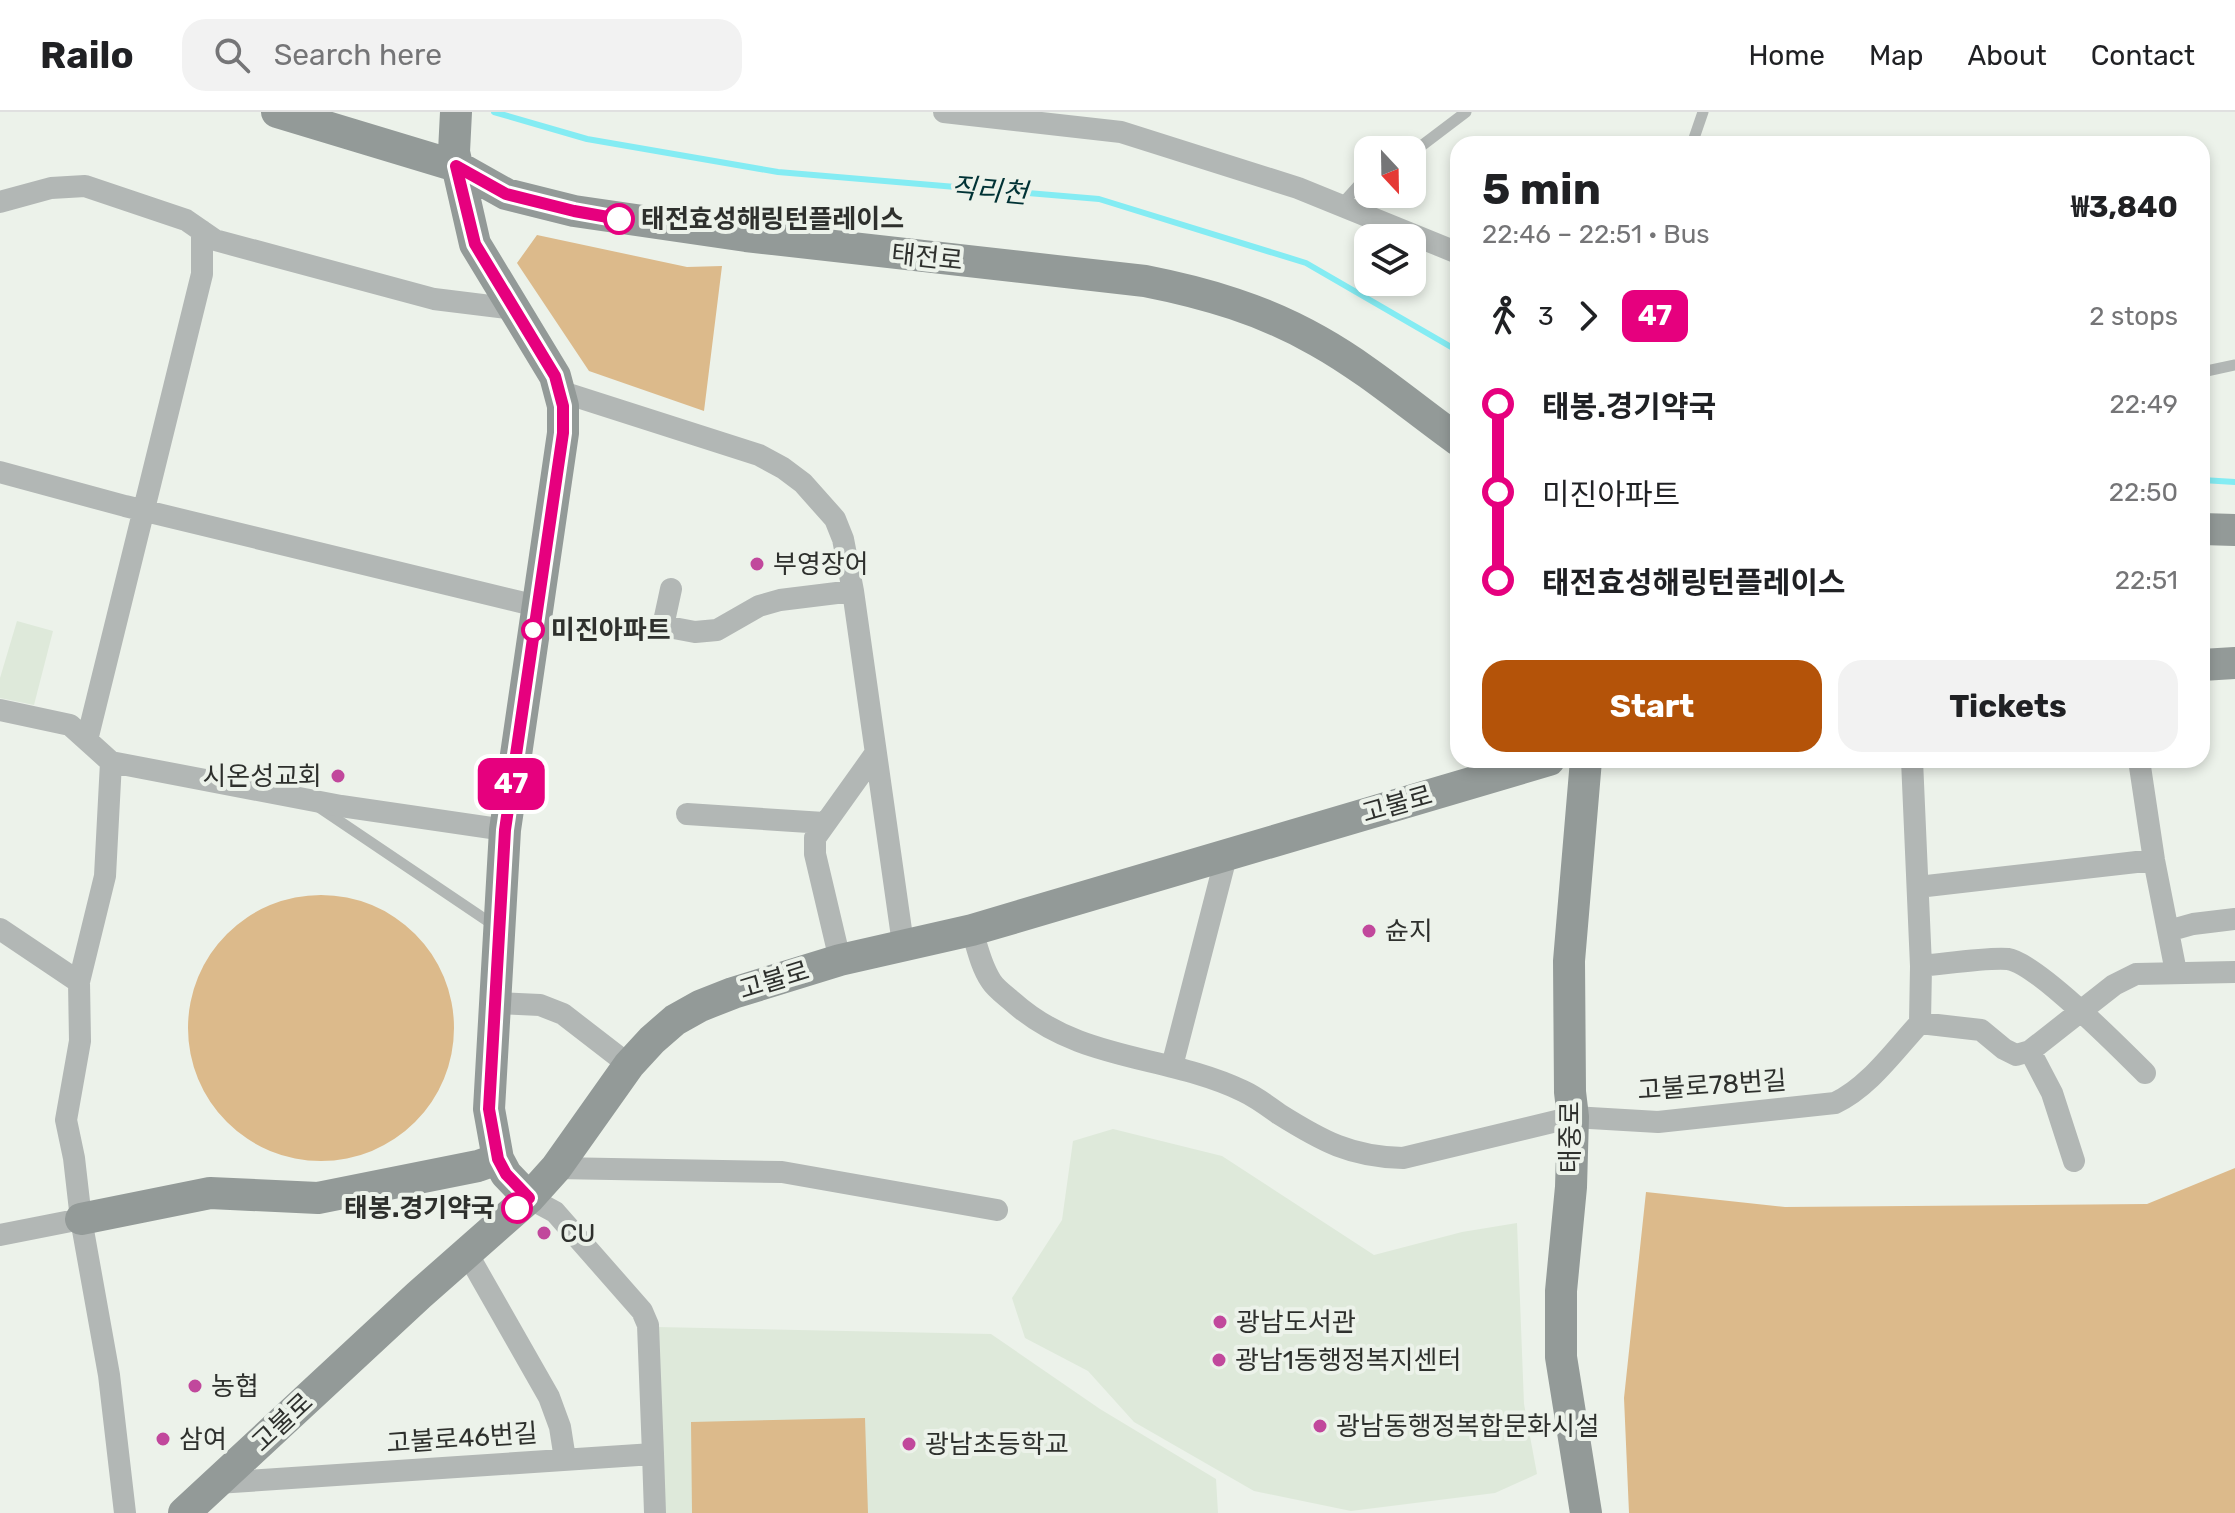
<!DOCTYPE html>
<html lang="en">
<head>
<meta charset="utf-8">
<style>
	:root { --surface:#fff; --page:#f2f2f2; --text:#202124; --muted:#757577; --line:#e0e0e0; --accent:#b45309 }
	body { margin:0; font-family:Rubik,"Noto Sans KR",sans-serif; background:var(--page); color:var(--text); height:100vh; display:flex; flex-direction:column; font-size:30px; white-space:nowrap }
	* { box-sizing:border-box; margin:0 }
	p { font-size:26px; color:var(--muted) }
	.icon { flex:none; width:44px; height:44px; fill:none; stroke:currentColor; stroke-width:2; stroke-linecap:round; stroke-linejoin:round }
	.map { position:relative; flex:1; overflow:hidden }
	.details { position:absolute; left:1450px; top:24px; width:760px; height:632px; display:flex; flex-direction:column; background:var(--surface); border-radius:24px; box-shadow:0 4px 12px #0003 }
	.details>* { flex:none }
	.badge { padding:0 16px; border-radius:12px; font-size:28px; line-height:52px }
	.needle { width:52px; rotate:158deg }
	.buttons { position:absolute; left:1354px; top:24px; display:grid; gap:16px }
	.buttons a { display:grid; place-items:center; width:72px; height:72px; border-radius:16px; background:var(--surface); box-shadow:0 4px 12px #0003; font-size:40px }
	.map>.badge { position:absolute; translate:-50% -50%; box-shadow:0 0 0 4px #fff }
	.legs { display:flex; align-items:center; gap:12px; height:88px; padding:0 32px; font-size:26px }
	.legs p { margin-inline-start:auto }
	.summary { display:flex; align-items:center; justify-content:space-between; height:136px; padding:0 32px }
	h1 { font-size:44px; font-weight:700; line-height:60px }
	.button { display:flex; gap:16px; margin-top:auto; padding:16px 32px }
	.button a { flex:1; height:92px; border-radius:24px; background:var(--accent); color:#fff; font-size:32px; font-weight:700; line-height:92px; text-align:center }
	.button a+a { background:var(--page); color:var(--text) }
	ul { padding:0 32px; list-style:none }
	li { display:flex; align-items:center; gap:28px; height:88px; font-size:30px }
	li i { display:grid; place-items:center; width:12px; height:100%; margin:0 10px; background:currentColor }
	li i::after { content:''; width:20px; height:20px; margin:-10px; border:6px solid; border-radius:50%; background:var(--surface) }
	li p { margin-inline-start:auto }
	li:first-child i { background:linear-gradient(#0000 50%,currentColor 0) }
	li:last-child i { background:linear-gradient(currentColor 50%,#0000 0) }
	header { display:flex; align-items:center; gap:48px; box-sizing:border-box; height:112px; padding:0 40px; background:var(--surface); border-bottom:2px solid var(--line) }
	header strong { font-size:38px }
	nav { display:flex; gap:44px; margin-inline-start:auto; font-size:28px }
	.search { width:560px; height:72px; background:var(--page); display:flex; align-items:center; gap:20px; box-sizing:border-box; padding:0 28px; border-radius:24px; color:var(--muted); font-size:30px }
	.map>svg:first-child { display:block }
	.built { fill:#dee9da }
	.green { fill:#dcba8b }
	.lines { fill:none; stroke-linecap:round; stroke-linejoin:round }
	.stream { stroke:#84ecf3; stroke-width:6 }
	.lane { stroke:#b2b7b5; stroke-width:11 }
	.street { stroke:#b2b7b5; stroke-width:22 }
	.secondary { stroke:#939a98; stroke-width:32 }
	.line-1-casing { stroke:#fff; stroke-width:18 }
	.line-1 { stroke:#e6007e; stroke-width:12 }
	.stop-1-dot { fill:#fff; stroke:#e6007e; stroke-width:4 }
	.poi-dot { fill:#c1489c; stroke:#ecf2ea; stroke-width:3 }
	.labels { text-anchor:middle; stroke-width:8; stroke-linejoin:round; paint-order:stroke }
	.stop-label { font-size:26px; font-weight:bold; fill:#2e302d; stroke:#ecf2ea; text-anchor:start }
	.street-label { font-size:26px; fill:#2e302d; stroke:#ecf2ea }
	.poi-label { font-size:26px; fill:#2e302d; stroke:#ecf2ea; text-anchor:start }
	.water-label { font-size:28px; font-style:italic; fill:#003235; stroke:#ecf2ea }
</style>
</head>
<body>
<header>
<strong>Railo</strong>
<div class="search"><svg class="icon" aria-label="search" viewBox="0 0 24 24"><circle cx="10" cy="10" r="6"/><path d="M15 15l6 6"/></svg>Search here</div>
<nav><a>Home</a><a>Map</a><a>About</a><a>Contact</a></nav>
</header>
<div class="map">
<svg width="2235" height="1401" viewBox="0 0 2235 1401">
	<rect width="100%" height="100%" fill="#ecf2ea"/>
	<path class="built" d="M17 509 53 519 34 593 0 586V566Z
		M1113 1017 1222 1044 1374 1143 1462 1120 1517 1111 1524 1292 1537 1362 1495 1381 1351 1399 1254 1379 1134 1310 1088 1259 1025 1226 1012 1186 1062 1108 1073 1029Z
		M657 1215 991 1222 1100 1297 1216 1367 1218 1401H663Z"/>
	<path class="green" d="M537 123 687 155 722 154 704 299 589 259 517 151Z
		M188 916a133 133 0 1 1 266 0a133 133 0 1 1-266 0Z
		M2235 1056V1401H1629L1624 1286 1646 1080 1785 1095 2147 1092Z
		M865 1306 868 1401H692L691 1310Z"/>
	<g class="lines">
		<path class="stream" d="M494 0 587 27 778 60 1099 87 1306 151 1458 239
			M2202 368 2235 370"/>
		<path class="lane" d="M1692 32 1703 0
			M1412 41 1466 0
			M1340 94 1358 74 1368 68
			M2202 260 2235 253
			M320 696 495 814"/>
		<path class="street" d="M944 0 1121 20 1298 76 1458 141
			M0 90 51 76 85 74 186 108 215 128 434 187 515 197
			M559 279 759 343 783 356 803 371 835 407 843 427 853 479 903 832
			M0 360 125 394 537 494
			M671 477 663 514 695 520 717 518 759 494 780 488 853 479
			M0 598 70 613 111 650 341 694 505 718
			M87 628 202 162V119
			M1912 648 1921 854 1920 911
			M2139 648 2154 748 2176 860
			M687 702 824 711
			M1918 775 2154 748
			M0 817 79 870 105 764 111 650
			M972 818C977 835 981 854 991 869 996 877 1005 883 1013 890 1080 950 1165 942 1243 979 1256 985 1268 994 1279 1002 1322 1029 1351 1045 1403 1046L1573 1005 1658 1010 1835 991C1869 975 1894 939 1920 911L1981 918 2004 937 2016 943 2030 939 2114 873 2136 862 2235 860
			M2168 819 2193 812 2235 807
			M840 848 815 742V726L875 642
			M1921 854C1945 852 1987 845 2008 847 2036 851 2122 938 2145 961
			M79 870 80 929 66 1008 74 1046 81 1107 109 1263 125 1401
			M495 891 540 893 563 902 629 953
			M2030 939 2052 981 2074 1049
			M1172 954 1227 741
			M556 1056 782 1060 997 1098
			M529 1086 555 1100 642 1199 648 1213 653 1342
			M0 1123 81 1107
			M467 1141 549 1285 560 1315 565 1347
			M217 1371 653 1342 655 1401"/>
		<path class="secondary" d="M277 0 456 54 506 82 574 99 746 124 1145 169C1206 181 1264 198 1318 229 1368 257 1412 295 1458 328
			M456 0 454 40 475 132 555 264 563 294V321L505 718 489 997 498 1047 506 1062 529 1086
			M2202 417 2235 418
			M2202 553 2235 551
			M1586 648 1569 849 1570 980 1573 1005 1571 1075 1561 1179V1245L1586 1401
			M81 1107 210 1081 318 1086 478 1054 498 1047
			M184 1401 419 1183 529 1086 556 1056 629 953 652 928 675 908 700 894 733 881 840 848 972 818 1549 648"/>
	</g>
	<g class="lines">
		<g class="line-1-casing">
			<path id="line-1" d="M517 1096 529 1086 506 1062 498 1047 489 997 505 718 563 321V294L555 264 475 132 456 54 506 82 574 99 619 107"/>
		</g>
		<use href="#line-1" class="line-1"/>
	</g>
	<g class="stop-1-dot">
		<circle cx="619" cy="107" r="14"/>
		<circle cx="533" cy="518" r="10"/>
		<circle cx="517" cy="1096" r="14"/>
	</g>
	<g class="poi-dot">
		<circle cx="757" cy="452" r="8"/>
		<circle cx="338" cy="664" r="8"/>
		<circle cx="1369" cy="819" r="8"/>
		<circle cx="544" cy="1121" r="8"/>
		<circle cx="1220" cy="1210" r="8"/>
		<circle cx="1219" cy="1248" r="8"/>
		<circle cx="195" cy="1274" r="8"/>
		<circle cx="1320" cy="1314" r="8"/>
		<circle cx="163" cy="1327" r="8"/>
		<circle cx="909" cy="1332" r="8"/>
	</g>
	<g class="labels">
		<g class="stop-label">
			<text x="641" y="116">태전효성해링턴플레이스</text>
			<text x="551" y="527">미진아파트</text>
			<text x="495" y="1105" text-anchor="end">태봉.경기약국</text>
		</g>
		<g class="street-label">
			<text transform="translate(927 145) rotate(6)" y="9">태전로</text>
			<text transform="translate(1397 692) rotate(-16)" y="9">고불로</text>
			<text transform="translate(774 868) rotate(-17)" y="9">고불로</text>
			<text transform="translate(1712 973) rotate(-4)" y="9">고불로78번길</text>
			<text transform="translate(1570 1025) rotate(-90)" y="9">태중로</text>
			<text transform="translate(282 1310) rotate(-43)" y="9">고불로</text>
			<text transform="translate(462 1326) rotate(-4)" y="9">고불로46번길</text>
		</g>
		<g class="poi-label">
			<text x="773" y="461">부영장어</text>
			<text x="322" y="673" text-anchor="end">시온성교회</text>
			<text x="1385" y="828">슌지</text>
			<text x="560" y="1130">CU</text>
			<text x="1236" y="1219">광남도서관</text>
			<text x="1235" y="1257">광남1동행정복지센터</text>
			<text x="211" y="1283">농협</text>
			<text x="1336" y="1323">광남동행정복합문화시설</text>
			<text x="179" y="1336">삼여</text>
			<text x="925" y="1341">광남초등학교</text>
		</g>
		<g class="water-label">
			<text transform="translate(989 78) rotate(5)" y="10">직리천</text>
		</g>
	</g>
</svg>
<div class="buttons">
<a><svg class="needle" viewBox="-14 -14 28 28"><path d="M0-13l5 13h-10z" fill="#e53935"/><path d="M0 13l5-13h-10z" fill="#757577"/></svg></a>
<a><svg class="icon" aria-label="layers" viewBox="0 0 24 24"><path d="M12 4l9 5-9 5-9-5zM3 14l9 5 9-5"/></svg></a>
</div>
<b class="badge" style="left:511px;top:672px;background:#e6007e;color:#fff">47</b>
<section class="details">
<div class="summary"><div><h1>5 min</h1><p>22:46 – 22:51 · Bus</p></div><b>₩3,840</b></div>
<div class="legs"><svg class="icon" aria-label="walk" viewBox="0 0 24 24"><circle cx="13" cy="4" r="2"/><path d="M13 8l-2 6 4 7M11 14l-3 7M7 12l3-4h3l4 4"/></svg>3<svg class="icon" aria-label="forward" viewBox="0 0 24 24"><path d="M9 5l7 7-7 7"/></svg><b class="badge" style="background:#e6007e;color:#fff">47</b><p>2 stops</p></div>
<ul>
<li><i style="color:#e6007e"></i><b>태봉.경기약국</b><p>22:49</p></li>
<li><i style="color:#e6007e"></i><span>미진아파트</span><p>22:50</p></li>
<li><i style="color:#e6007e"></i><b>태전효성해링턴플레이스</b><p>22:51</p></li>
</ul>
<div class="button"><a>Start</a><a>Tickets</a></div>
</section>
</div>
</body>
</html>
